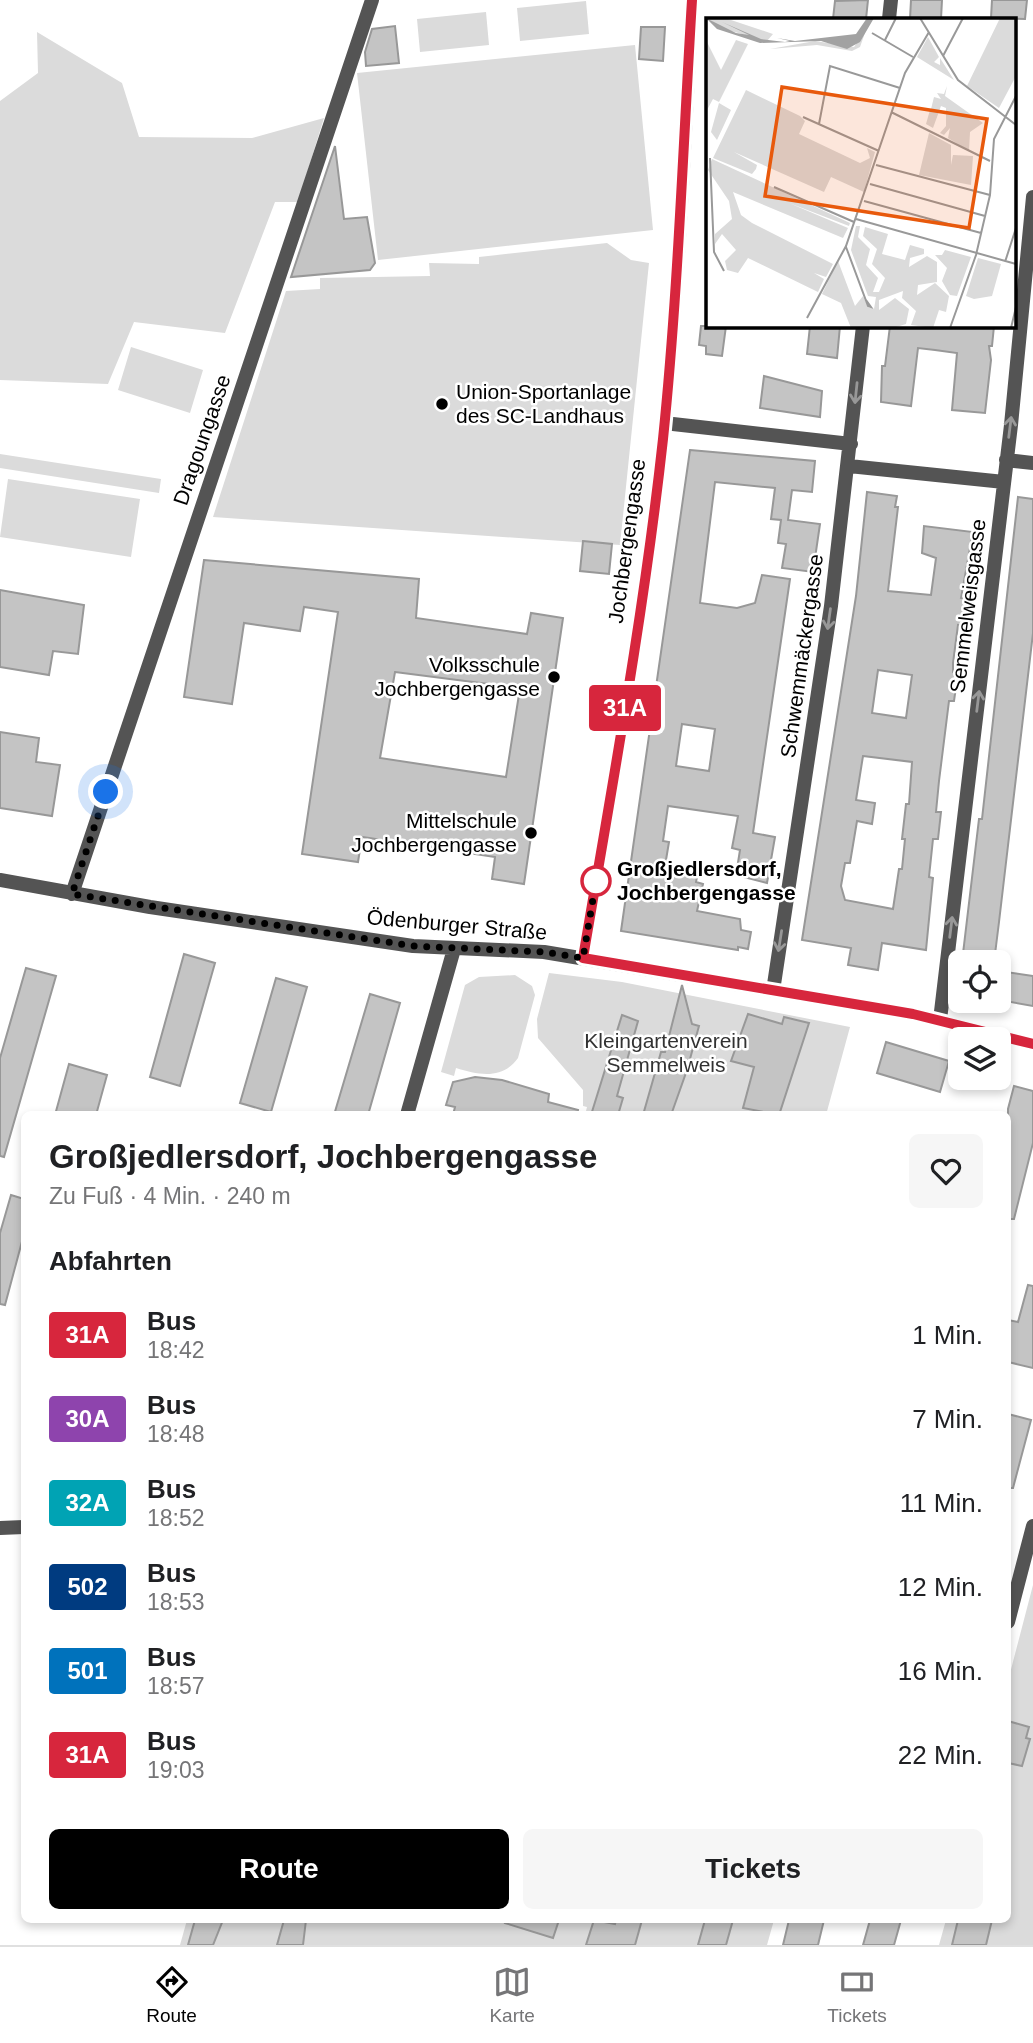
<!DOCTYPE html>
<html lang="de">
<head>
<meta charset="utf-8">
<style>
	:root { --surface:#fff; --page:#f6f6f6; --text:#202124; --muted:#757577; --line:#e0e0e0; --accent:#000 }
	body { margin:0; font-family:Helvetica,sans-serif; background:var(--page); color:var(--text); height:100vh; display:flex; flex-direction:column; font-size:26px; white-space:nowrap }
	* { box-sizing:border-box; margin:0 }
	p { font-size:23px; color:var(--muted) }
	.icon { flex:none; width:38px; height:38px; fill:none; stroke:currentColor; stroke-width:2; stroke-linecap:round; stroke-linejoin:round }
	.map { position:relative; flex:1; overflow:hidden }
	.side { position:absolute; left:21px; top:1111px; width:990px; height:812px; display:flex; flex-direction:column; background:var(--surface); border-radius:10px; box-shadow:0 4px 10px #0003 }
	.side>* { flex:none }
	.badge { padding:0 14px; border-radius:5px; font-size:24px; line-height:46px }
	.buttons { position:absolute; left:948px; top:950px; display:grid; gap:14px }
	.buttons a { display:grid; place-items:center; width:63px; height:63px; border-radius:10px; background:var(--surface); box-shadow:0 4px 10px #0003; font-size:35px }
	.you { position:absolute; width:35px; height:35px; margin:-18px; border:5px solid #fff; border-radius:50%; background:#1a73e8; box-shadow:0 0 0 10px #1a73e833 }
	.map>.badge { position:absolute; translate:-50% -50%; box-shadow:0 0 0 4px #fff }
	h2 { padding:0 28px; font-size:26px; line-height:63px }
	.round { display:grid; place-items:center; flex:none; width:74px; height:74px; border-radius:10px; background:var(--page) }
	.head { display:flex; align-items:center; justify-content:space-between; height:119px; padding:0 28px }
	h1 { font-size:33px; font-weight:600; line-height:52px }
	.primary-button { display:flex; gap:14px; margin-top:auto; padding:14px 28px }
	.primary-button a { flex:1; height:80px; border-radius:10px; background:var(--accent); color:#fff; font-size:28px; font-weight:600; line-height:80px; text-align:center }
	.primary-button a+a { background:var(--page); color:var(--text) }
	ul { padding:0; list-style:none }
	li { display:flex; align-items:center; gap:21px; height:84px; padding:0 28px }
	li div { flex:1 }
	li b { display:block; font-size:26px }
	li em { font-style:normal }
	li .badge { min-width:77px; font-weight:700; text-align:center }
	.tabs { display:flex; justify-content:space-around; align-items:center; height:98px; border-top:2px solid var(--line); background:var(--surface); font-size:19px; color:var(--muted) }
	.tabs a { display:grid; justify-items:center; gap:4px }
	.tabs .active { color:var(--accent) }
	.map>svg:first-child { display:block }
	.green { fill:#dbdbdb }
	.building { fill:#c4c4c4; stroke:#989898; stroke-width:2; fill-rule:evenodd }
	.lines { fill:none; stroke-linecap:round; stroke-linejoin:round }
	.street { stroke:#545454; stroke-width:14 }
	.oneway { stroke:#989898 }
	.line-casing { stroke:#fff; stroke-width:16 }
	.line { stroke:#d7263d; stroke-width:10 }
	.walk { stroke:#000; stroke-width:7; stroke-dasharray:0 12.6 }
	.poi-dot { fill:#000; stroke:#fff; stroke-width:2.5 }
	.stop-dot { fill:#fff; stroke:#d7263d; stroke-width:3.5 }
	.labels { text-anchor:middle; stroke-width:5; stroke-linejoin:round; paint-order:stroke }
	.poi-label { font-size:21px; fill:#000; stroke:#fff; text-anchor:end }
	.street-label { font-size:21px; fill:#000; stroke:#fff }
	.stop-label { font-size:21px; font-weight:bold; fill:#000; stroke:#fff; text-anchor:start }
	.park-label { font-size:21px; fill:#323232; stroke:#fff }
	.inset-road { fill:none; stroke:#999; stroke-width:2 }
	.view { fill:#e8590c; fill-opacity:0.15; stroke:#e8590c; stroke-width:3.5 }
	.inset-edge { fill:none; stroke:#000; stroke-width:3.5 }
</style>
</head>
<body>
<div class="map">
<svg width="1033" height="1945" viewBox="0 0 1033 1945">
	<rect width="100%" height="100%" fill="#fff"/>
	<path class="green" d="M586 1 589 34 520 41 517 8Z
		M486 12 489 45 420 52 417 19Z
		M37 32 122 83 139 137 252 138 324 118 298 202H275L225 333 134 322 108 384 0 380V101L38 73Z
		M635 45 653 230 378 260 357 73Z
		M607 243 631 260 649 263 620 545 213 517 286 291 320 289V278L430 276 429 263 479 264V257Z
		M131 347 203 370 190 413 118 390Z
		M0 454 161 479 159 493 0 468Z
		M8 479 140 499 131 557 0 537Z
		M549 973 622 982 850 1027 826 1115H585L587 1107 583 1106V1090L538 1038 537 1019Z
		M515 975 532 986 535 995 518 1058C502 1080 479 1075 456 1068L454 1076 441 1072 465 985 479 977Z
		M1033 1585V1945H939L946 1920H1008V1681Z
		M187 1920H774L767 1945H180Z"/>
	<path class="building" d="M868 0 866 19H833L835 1Z
		M911 0H942L941 19H910Z
		M992 0H1027L1025 19 991 18Z
		M395 26 399 63 366 66 365 52 372 29Z
		M641 27H665L663 61 639 59Z
		M335 146 344 219 367 217 375 263 370 270 291 277Z
		M701 326H726L722 356 706 354V346L699 345Z
		M810 326H840L837 358 807 354Z
		M890 326H994L992 346H989L991 360 985 413 952 410 957 353 935 350 918 348 911 406 881 402 882 366H885Z
		M764 376 822 391 820 417 760 408Z
		M690 450 815 461 812 492 792 490 788 520 820 524 813 572 782 568 786 544 778 543 781 520 771 519 775 488 715 482 700 603 737 608 755 603 762 575 790 579 753 833 775 837 767 883 736 875 740 850 732 848 738 816 668 806 663 841 669 842 665 866 698 872 696 882 703 884 697 911 740 919 741 930 751 932 748 949 738 947V950L621 931ZM682 724 715 729 709 771 676 766Z
		M867 492 897 496 895 507H898L888 591 931 595 936 558 922 553 924 526 973 532 961 598 966 599 963 626 958 625 953 663V672L958 673 954 701H949L939 781 936 812H941L938 839H933L929 877 933 878 926 950 882 943 878 970 848 965 851 948 802 940 856 596ZM878 670 912 675 906 718 872 713ZM863 756 912 762 909 804H906L902 839H905L902 869H899L893 909 845 900 841 886 845 863H850L857 821 872 824 875 803 856 800Z
		M1018 497 1033 499V633L999 922 994 962H962L979 819H982Z
		M583 541 612 544 609 574 580 571Z
		M204 560 419 579 416 618 527 634 531 613 563 618 524 884 492 879 495 857 362 837 358 862 302 854 338 612 304 607 300 631 244 623 232 704 184 697ZM395 672 520 688 506 777 380 758Z
		M0 590 84 605 78 654 53 651 49 675 0 667Z
		M0 732 39 738 36 762 60 765 52 816 0 808Z
		M184 954 215 963 180 1086 150 1077Z
		M26 968 56 976 4 1157 0 1156V1058Z
		M999 971 1033 976V1006L999 1000Z
		M276 978 307 987 271 1112 240 1103Z
		M682 985 692 1024 699 1026 687 1070 671 1115H643L661 1052H665Z
		M370 994 400 1003 368 1115H334Z
		M748 1014 782 1024 784 1017 809 1023 779 1115 743 1108 754 1067 731 1061Z
		M622 1015 638 1021 617 1096 623 1098 618 1115H591Z
		M886 1042 949 1061 940 1092 877 1073Z
		M69 1064 107 1075 96 1115H55Z
		M475 1077 502 1080 549 1094 548 1102 578 1110 577 1115H453L455 1107 446 1105 453 1082Z
		M1014 1086 1033 1091V1143L1014 1219H1008V1109Z
		M11 1195 24 1199V1234L5 1305 0 1304V1233Z
		M1028 1285 1033 1286V1368L1008 1362V1320L1018 1322Z
		M1008 1414 1031 1420 1013 1488H1008Z
		M1008 1721 1029 1727 1026 1738 1030 1739 1022 1766 1008 1763Z
		M195 1920H223L213 1945H188Z
		M284 1920H306L303 1945H277Z
		M506 1920H559L553 1938 505 1923Z
		M594 1920 615 1924 616 1920H642L635 1945H586Z
		M705 1920H733L726 1945H698Z
		M789 1920H824L818 1945H783Z
		M870 1920H901L894 1945H863Z
		M958 1920H992L986 1945H952Z"/>
	<g class="lines">
		<path class="street" d="M889 19 891 0
			M664 423 851 444
			M1006 460 1033 463
			M849 466 1004 482
			M0 880 150 907 413 946 544 952 913 1014 1033 1044
			M72 894 372 0
			M583 958C612 786 644 613 663 439 678 293 684 146 692 0
			M773 991 831 606 863 326
			M940 1020 1011 425 1033 197
			M407 1115 454 949
			M0 1528 24 1527
			M1008 1622 1033 1526"/>
	</g>
	<defs><path id="oneway-shaft" d="M-6 0H5M1.5-3L5.5 0L1.5 3" fill="none" stroke-width="1.6" stroke-linecap="round" stroke-linejoin="round" transform="scale(1.75)"/></defs>
	<g class="oneway">
		<use href="#oneway-shaft" transform="translate(856 393) rotate(96)"/>
		<use href="#oneway-shaft" transform="translate(1010 427) rotate(-83)"/>
		<use href="#oneway-shaft" transform="translate(829 619) rotate(98)"/>
		<use href="#oneway-shaft" transform="translate(978 701) rotate(-83)"/>
		<use href="#oneway-shaft" transform="translate(951 927) rotate(-83)"/>
		<use href="#oneway-shaft" transform="translate(780 941) rotate(99)"/>
	</g>
	<g class="lines">
		<g class="line-casing">
			<path id="line" d="M692 0C683 146 678 294 663 439 644 613 612 786 583 958L913 1014 1033 1044"/>
		</g>
		<use href="#line" class="line"/>
		<path class="walk" d="M106 792 72 894 413 946 544 952 583 958 596 881"/>
	</g>
	<g class="poi-dot">
		<circle cx="442" cy="404" r="7"/>
		<circle cx="554" cy="677" r="7"/>
		<circle cx="531" cy="833" r="7"/>
	</g>
	<circle class="stop-dot" cx="596" cy="881" r="14"/>
	<g class="labels">
		<g class="poi-label">
			<text x="456" y="399" text-anchor="start">Union-Sportanlage<tspan x="456" dy="24">des SC-Landhaus</tspan></text>
			<text x="540" y="672">Volksschule<tspan x="540" dy="24">Jochbergengasse</tspan></text>
			<text x="517" y="828">Mittelschule<tspan x="517" dy="24">Jochbergengasse</tspan></text>
		</g>
		<g class="street-label">
			<text transform="translate(202 440) rotate(-71)" y="7">Dragoungasse</text>
			<text transform="translate(627 541) rotate(-82)" y="7">Jochbergengasse</text>
			<text transform="translate(968 606) rotate(-83)" y="7">Semmelweisgasse</text>
			<text transform="translate(802 656) rotate(-82)" y="7">Schwemmäckergasse</text>
			<text transform="translate(457 925) rotate(5)" y="7">Ödenburger Straße</text>
		</g>
		<g class="stop-label">
			<text x="617" y="876">Großjedlersdorf,<tspan x="617" dy="24">Jochbergengasse</tspan></text>
		</g>
		<g class="park-label">
			<text x="666" y="1048">Kleingartenverein<tspan x="666" dy="24">Semmelweis</tspan></text>
		</g>
	</g>
	<g transform="translate(706 18)">
		<rect width="310" height="310" fill="#fff"/>
		<path d="M1 0H19L67 16 61 23 18 11ZM294 0H310V58L293 90 261 68ZM160 12 154 29 146 33 111 27 64 31 109 23 148 29ZM222 19 233 39 228 44 234 47V40L248 62 211 39ZM0 22 15 52 30 22 42 26 13 84 7 81 1 92ZM241 68 239 78 277 105 264 114 263 133 242 120 244 110 238 117 234 115 240 108V90L235 88 227 110 220 106 224 92 231 93 225 91 228 79 235 81 231 75 238 76ZM40 72 94 98 99 103 93 116 154 145 164 140 161 130 169 134 158 174 125 159 118 174 28 134 51 147 50 151 46 156 7 140ZM13 85 25 92 11 122 5 114ZM223 115 245 127V147L247 137 267 138 265 167 213 157ZM6 141 144 205 143 208 83 185 142 210 137 220 27 174 35 197 46 205 127 246 120 259 108 255 118 261 112 274 42 240 32 255 21 252 19 243 30 232 16 216 9 226V216L26 201 23 183 2 152ZM150 208H154L152 219 164 231 160 247 172 260 167 274H173L179 260 166 246 171 231 157 218 159 209 182 216 176 236 199 242 204 227 218 231V236L204 240 203 249 221 238 231 244V264L212 267 211 277 229 265 243 278 240 294 233 292 227 310 205 307 210 293 196 280 197 273 173 282V292L189 280 203 291 200 306 187 310H145L135 285 116 276 132 243 149 288 157 278 162 289 168 291 170 279 162 278 145 232ZM239 232 265 239 251 278 244 277 236 263 241 250 229 237H236ZM272 240 295 246 286 278 268 281 260 278Z" fill="#dbdbdb"/>
		<path d="M0 0 30 15 43 17 16 4 55 21 79 24 84 23 71 20 89 23 150 16 161 0H168L154 24 141 31 115 23 54 25 11 11Z" fill="#a2a2a2"/>
		<path class="inset-road" d="M214 0 252 62 310 107M166 15 207 39M179 22 190 0M237 38 257 0M185 94 284 143M97 99 173 133M113 106 124 48 194 70M4 140 8 234 18 253M170 147 284 177M164 166 279 198M68 169 148 204M158 183 275 215M150 201 310 246M140 229 162 288 165 289 160 282M299 244 310 210M101 300 140 228 199 55 223 14M244 310 270 237 284 177 288 121 310 78M305 310 310 289"/>
		<path class="view" d="M76 69 281 101 263 210 59 178Z"/>
		<rect width="310" height="310" class="inset-edge"/>
	</g>
</svg>
<div class="buttons">
<a><svg class="icon" aria-label="locate" viewBox="0 0 24 24"><circle cx="12" cy="12" r="6"/><path d="M12 2v4M12 18v4M2 12h4M18 12h4"/></svg></a>
<a><svg class="icon" aria-label="layers" viewBox="0 0 24 24"><path d="M12 4l9 5-9 5-9-5zM3 14l9 5 9-5"/></svg></a>
</div>
<div class="you" style="left:106px;top:792px"></div>
<b class="badge" style="left:625px;top:708px;background:#d7263d;color:#fff">31A</b>
<section class="side">
<div class="head"><div><h1>Großjedlersdorf, Jochbergengasse</h1><p>Zu Fuß · 4 Min. · 240 m</p></div><a class="round"><svg class="icon" aria-label="heart" viewBox="0 0 24 24"><path d="M12 20l-8-8c-3-5 5-10 8-4 3-6 11-1 8 4z"/></svg></a></div>
<h2>Abfahrten</h2>
<ul>
<li><span class="badge" style="background:#d7263d;color:#fff">31A</span><div><b>Bus</b><p>18:42</p></div><em>1 Min.</em></li>
<li><span class="badge" style="background:#8e44ad;color:#fff">30A</span><div><b>Bus</b><p>18:48</p></div><em>7 Min.</em></li>
<li><span class="badge" style="background:#00a3b4;color:#fff">32A</span><div><b>Bus</b><p>18:52</p></div><em>11 Min.</em></li>
<li><span class="badge" style="background:#003b80;color:#fff">502</span><div><b>Bus</b><p>18:53</p></div><em>12 Min.</em></li>
<li><span class="badge" style="background:#0072bc;color:#fff">501</span><div><b>Bus</b><p>18:57</p></div><em>16 Min.</em></li>
<li><span class="badge" style="background:#d7263d;color:#fff">31A</span><div><b>Bus</b><p>19:03</p></div><em>22 Min.</em></li>
</ul>
<div class="primary-button"><a>Route</a><a>Tickets</a></div>
</section>
</div>
<nav class="tabs">
<a class="active"><svg class="icon" aria-label="directions" viewBox="0 0 24 24"><path d="M12 3l9 9-9 9-9-9zM9 14v-3h6M13 9l2 2-2 2"/></svg>Route</a>
<a><svg class="icon" aria-label="map" viewBox="0 0 24 24"><path d="M3 6l6-2 6 2 6-2v14l-6 2-6-2-6 2zM9 4v14M15 6v14"/></svg>Karte</a>
<a><svg class="icon" aria-label="tickets" viewBox="0 0 24 24"><path d="M3 7h18v10H3zM15 7v10"/></svg>Tickets</a>
</nav>
</body>
</html>
